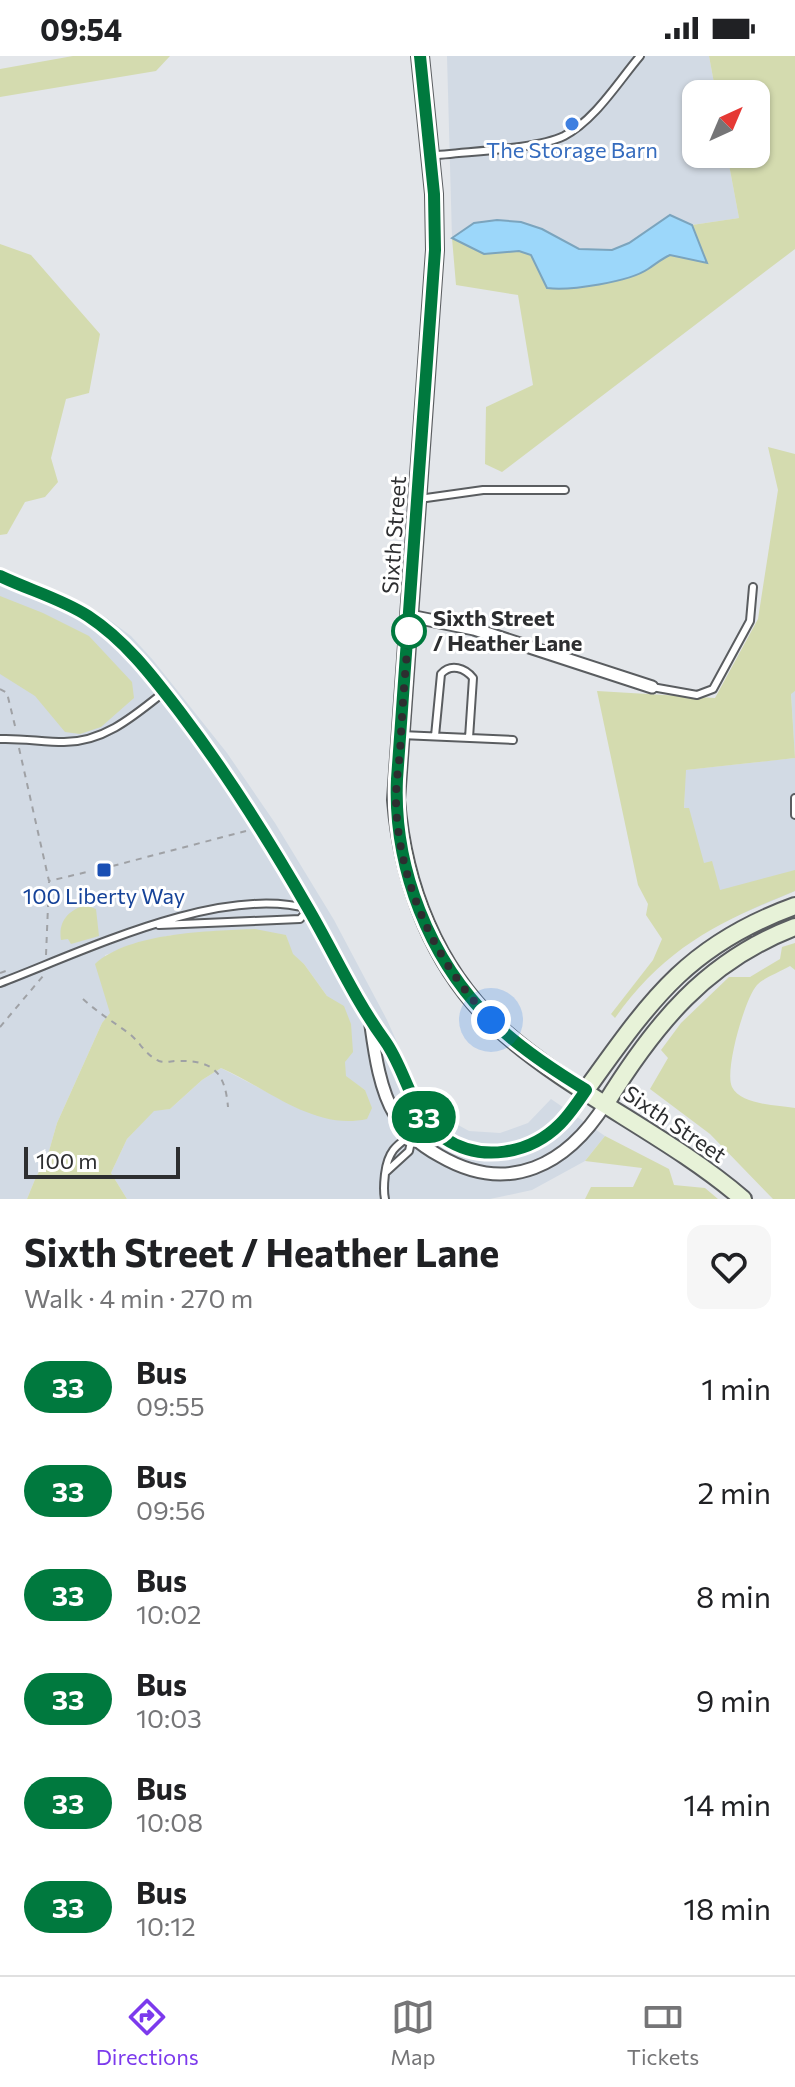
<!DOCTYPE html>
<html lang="en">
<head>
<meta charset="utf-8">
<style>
	:root { --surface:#fff; --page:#f6f6f6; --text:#202124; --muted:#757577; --line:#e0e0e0; --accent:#7c3aed }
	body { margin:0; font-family:Commissioner,sans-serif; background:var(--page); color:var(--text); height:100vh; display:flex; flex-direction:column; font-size:30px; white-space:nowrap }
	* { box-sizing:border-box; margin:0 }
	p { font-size:26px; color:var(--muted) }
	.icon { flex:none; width:44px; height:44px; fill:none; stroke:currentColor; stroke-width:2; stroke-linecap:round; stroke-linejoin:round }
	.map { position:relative; height:1143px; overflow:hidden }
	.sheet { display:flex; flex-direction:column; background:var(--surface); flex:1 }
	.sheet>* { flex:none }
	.badge { padding:0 16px; border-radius:26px; font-size:28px; line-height:52px }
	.needle { width:52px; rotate:44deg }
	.controls { position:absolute; left:682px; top:24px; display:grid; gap:16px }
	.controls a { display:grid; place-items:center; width:88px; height:88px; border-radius:16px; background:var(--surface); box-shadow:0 2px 6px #0004; font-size:40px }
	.scale { position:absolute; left:24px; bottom:20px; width:156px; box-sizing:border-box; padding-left:8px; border:4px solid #2d2e30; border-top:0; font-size:22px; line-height:28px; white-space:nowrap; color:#2d2e30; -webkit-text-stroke:6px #fff; paint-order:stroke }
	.you { position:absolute; width:40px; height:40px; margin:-20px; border:6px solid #fff; border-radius:50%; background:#1a73e8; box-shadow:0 0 0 12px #1a73e833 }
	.map>.badge { position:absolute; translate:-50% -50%; box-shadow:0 0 0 4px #fff }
	.round { display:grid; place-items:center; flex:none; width:84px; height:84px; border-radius:16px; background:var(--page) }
	.summary { display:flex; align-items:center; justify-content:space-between; height:136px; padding:0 24px }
	h1 { font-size:38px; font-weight:700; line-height:60px }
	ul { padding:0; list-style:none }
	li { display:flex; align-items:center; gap:24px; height:104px; padding:0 24px }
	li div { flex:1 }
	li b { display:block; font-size:30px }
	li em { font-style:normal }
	li .badge { min-width:88px; font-weight:700; text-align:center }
	.status { display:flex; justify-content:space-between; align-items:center; height:56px; padding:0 40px; background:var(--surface); direction:ltr }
	.status svg { height:22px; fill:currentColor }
	.dock { display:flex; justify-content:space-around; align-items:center; height:112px; border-top:2px solid var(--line); background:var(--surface); font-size:22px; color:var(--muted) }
	.dock a { display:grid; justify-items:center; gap:4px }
	.dock .on { color:var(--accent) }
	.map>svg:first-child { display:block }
	.built { fill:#d2dae4 }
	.green { fill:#d4dbaf }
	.water { fill:#9cd7fa; stroke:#7ba4bd; stroke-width:2 }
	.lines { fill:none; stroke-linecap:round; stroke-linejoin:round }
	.lane-casing { stroke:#5a5d60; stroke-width:10 }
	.street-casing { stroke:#5a5d60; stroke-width:15 }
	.secondary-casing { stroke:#5a5d60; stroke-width:20 }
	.path { stroke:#9fa1a5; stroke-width:2; stroke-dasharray:6 6; stroke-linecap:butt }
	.lane { stroke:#fff; stroke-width:6 }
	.street { stroke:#fff; stroke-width:11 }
	.secondary { stroke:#e7f2d8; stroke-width:16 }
	.line-casing { stroke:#fff; stroke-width:18 }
	.line { stroke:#00793e; stroke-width:12 }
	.walk { stroke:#2d2e30; stroke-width:8; stroke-dasharray:0 14.4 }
	.shop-dot { fill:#3f7fe0; stroke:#fff; stroke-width:3 }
	.stop-dot { fill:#fff; stroke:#00793e; stroke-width:4 }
	.transit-dot { fill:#1a4fb4; stroke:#fff; stroke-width:3 }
	.labels { text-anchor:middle; stroke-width:6; stroke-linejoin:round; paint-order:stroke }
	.shop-label { font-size:22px; fill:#366cbe; stroke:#fff }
	.street-label { font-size:22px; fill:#2d2e30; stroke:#fff }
	.stop-label { font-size:22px; font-weight:bold; fill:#2d2e30; stroke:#fff; text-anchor:start }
	.transit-label { font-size:22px; fill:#164399; stroke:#fff }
</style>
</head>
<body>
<div class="status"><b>09:54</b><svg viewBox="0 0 49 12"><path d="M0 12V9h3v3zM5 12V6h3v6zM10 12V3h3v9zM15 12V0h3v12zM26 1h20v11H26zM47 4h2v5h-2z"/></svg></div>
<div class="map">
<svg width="795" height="1143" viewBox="0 0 795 1143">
	<rect width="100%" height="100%" fill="#e3e6ea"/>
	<path class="built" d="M447 0H709L716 38H696V98H727L739 162 692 169 670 159 629 187 612 194 579 193 541 173 521 166 474 167 452 182Z
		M0 511 104 560 131 580 153 604 227 697 275 767 334 864 387 964 417 1031 440 1059 469 1075 500 1077 528 1067 551 1043 605 1080 585 1105 532 1134 490 1143H127L111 1117 127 1083 154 1054 170 1053 202 1024 221 1012 284 1045 365 1034 346 1021 327 940 304 908 292 898 286 879H171L105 899 111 957 102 967 57 1067 47 1102 36 1121 27 1143H0Z
		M795 635V835L723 866 683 801 685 714 795 702 791 637Z"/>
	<path class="green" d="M73 0H170L156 15 0 41V13Z
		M709 0H795V193L502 416 485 408 486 351 533 329 518 239 456 229 452 182 484 198 519 195 531 199 547 231C570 235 629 226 648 213 656 208 661 203 670 199L706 207 692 169 739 162 727 98H756V38H716Z
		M0 188 31 199 100 278 89 337 66 343 51 402 58 426 45 441 25 446 7 478 0 479Z
		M768 391 795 398V635L791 638 795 702 686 714 684 752H689L704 807 712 805 720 834 795 814V835C718 866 665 892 615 962L611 958 653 904 662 883 646 859 648 848 638 829 597 635 715 642 758 563 778 434Z
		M0 540 43 557 89 580 132 626 134 642 101 671 80 678 65 676 35 640 0 618Z
		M86 849 96 853 99 880 71 888 68 883 61 884C58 866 68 854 86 849Z
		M255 873 286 879 293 898 304 908 327 940 344 950 351 968 353 996 345 1006 346 1020 365 1034 372 1052 367 1063C314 1075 267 1032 221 1012L202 1024 170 1053 154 1055 127 1083 111 1117 127 1143H27L36 1121 47 1102 57 1067 102 967 110 957 95 908C130 876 210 875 255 873Z
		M795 887V914L790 910C780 916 765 921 757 929 745 942 724 1015 732 1031 741 1049 777 1049 795 1052V1143H773L710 1078 650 1033 668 1002 661 994 681 967 729 921H750L780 903 782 891Z
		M605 1080 669 1113 674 1129 705 1132 718 1143H585L591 1131H633L642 1112 585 1105Z"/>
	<path class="water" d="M670 159 692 169 707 207 670 199C661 203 656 208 648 213 629 226 570 235 547 232L531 199 519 195 484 198 452 182 474 167 497 164 521 166 542 173 579 193 612 194 629 187Z"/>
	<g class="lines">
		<g class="lane-casing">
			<path id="lane" d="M430 100C465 95 535 94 564 80 595 64 618 26 640 0
				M419 443 483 434H565
				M652 631 697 639 713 633 750 565 753 531
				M401 679 513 684
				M435 680 441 618C451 607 465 612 473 622L469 682
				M0 683C21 682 43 686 64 686 104 686 134 660 164 636
				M795 742V759
				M0 927C84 895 221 828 309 853L300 863 159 869
				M386 1116 409 1095 412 1081
				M385 1143C383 1134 384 1127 385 1118 389 1085 406 1087 427 1066"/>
		</g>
		<g class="street-casing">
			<path id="street" d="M0 521C29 535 62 543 88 560 126 585 152 621 180 656 228 719 270 786 309 854 334 897 355 945 385 985 407 1015 411 1059 444 1082 481 1107 530 1099 560 1068 570 1058 578 1046 586 1034
				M410 560 474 573 652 631
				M371 970C375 999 380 1034 395 1059 405 1077 422 1090 440 1100 509 1140 567 1109 606 1047"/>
		</g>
		<g class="secondary-casing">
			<path id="secondary" d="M420 0 434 138 435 194 396 744C403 829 435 913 499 972 572 1038 667 1078 743 1143
				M586 1034C650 945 687 889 795 850
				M606 1047C655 968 706 905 795 871"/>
		</g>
		<path class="path" d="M0 633 7 637 16 674
			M19 692 49 825 87 816
			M101 813 246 775
			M46 899 49 826
			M0 917 11 913
			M83 943C97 956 112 965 127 976 139 984 145 999 159 1005 165 1007 171 1005 177 1005 213 1004 225 1016 228 1051
			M0 971 43 920"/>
		<use href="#lane" class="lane"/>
		<use href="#street" class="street"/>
		<use href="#secondary" class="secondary"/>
	</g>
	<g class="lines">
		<g class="line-casing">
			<path id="line" d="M0 520C29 534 62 543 88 560 126 585 153 621 180 656 228 719 270 786 309 854 334 897 355 944 385 985 407 1016 411 1059 444 1082 481 1107 530 1098 560 1068 570 1058 578 1046 586 1034 553 1014 520 992 493 966 429 904 393 811 397 723L435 194 434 138 420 0"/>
		</g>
		<use href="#line" class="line"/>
		<path class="walk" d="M409 575C405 615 402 656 400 697 398 713 396 729 396 745 398 826 435 906 491 964"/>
	</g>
	<circle class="shop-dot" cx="572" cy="68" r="8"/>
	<circle class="stop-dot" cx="409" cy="575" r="16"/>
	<rect class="transit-dot" x="96" y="806" width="16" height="16" rx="4"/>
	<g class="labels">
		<g class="shop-label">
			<text x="572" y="102">The Storage Barn</text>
		</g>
		<g class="street-label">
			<text transform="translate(394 479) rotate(-86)" y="8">Sixth Street</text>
			<text transform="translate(675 1068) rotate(34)" y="8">Sixth Street</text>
		</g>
		<g class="stop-label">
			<text x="433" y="570">Sixth Street<tspan x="433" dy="25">/ Heather Lane</tspan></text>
		</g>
		<g class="transit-label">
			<text x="104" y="848">100 Liberty Way</text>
		</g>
	</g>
</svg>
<div class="controls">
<a><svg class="needle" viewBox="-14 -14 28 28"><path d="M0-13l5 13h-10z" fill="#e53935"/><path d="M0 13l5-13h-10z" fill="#757577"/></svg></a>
</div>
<div class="scale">100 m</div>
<div class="you" style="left:491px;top:964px"></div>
<b class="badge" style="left:424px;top:1061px;background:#00793e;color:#fff">33</b>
</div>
<section class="sheet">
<div class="summary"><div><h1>Sixth Street / Heather Lane</h1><p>Walk · 4 min · 270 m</p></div><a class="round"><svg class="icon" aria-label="heart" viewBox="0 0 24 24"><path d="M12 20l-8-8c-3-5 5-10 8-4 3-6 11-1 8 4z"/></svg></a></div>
<ul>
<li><span class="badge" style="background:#00793e;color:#fff">33</span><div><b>Bus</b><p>09:55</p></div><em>1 min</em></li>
<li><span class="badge" style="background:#00793e;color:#fff">33</span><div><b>Bus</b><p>09:56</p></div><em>2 min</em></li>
<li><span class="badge" style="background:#00793e;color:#fff">33</span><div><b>Bus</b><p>10:02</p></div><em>8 min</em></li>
<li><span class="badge" style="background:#00793e;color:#fff">33</span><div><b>Bus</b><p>10:03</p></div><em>9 min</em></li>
<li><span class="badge" style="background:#00793e;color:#fff">33</span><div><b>Bus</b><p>10:08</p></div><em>14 min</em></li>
<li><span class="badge" style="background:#00793e;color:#fff">33</span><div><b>Bus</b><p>10:12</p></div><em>18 min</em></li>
</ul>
</section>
<nav class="dock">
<a class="on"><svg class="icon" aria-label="directions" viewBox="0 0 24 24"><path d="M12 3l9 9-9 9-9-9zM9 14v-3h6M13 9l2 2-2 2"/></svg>Directions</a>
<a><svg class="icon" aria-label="map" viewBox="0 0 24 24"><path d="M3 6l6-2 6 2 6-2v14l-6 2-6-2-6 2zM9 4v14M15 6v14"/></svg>Map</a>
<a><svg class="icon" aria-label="tickets" viewBox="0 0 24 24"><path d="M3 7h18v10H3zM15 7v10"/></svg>Tickets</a>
</nav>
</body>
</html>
